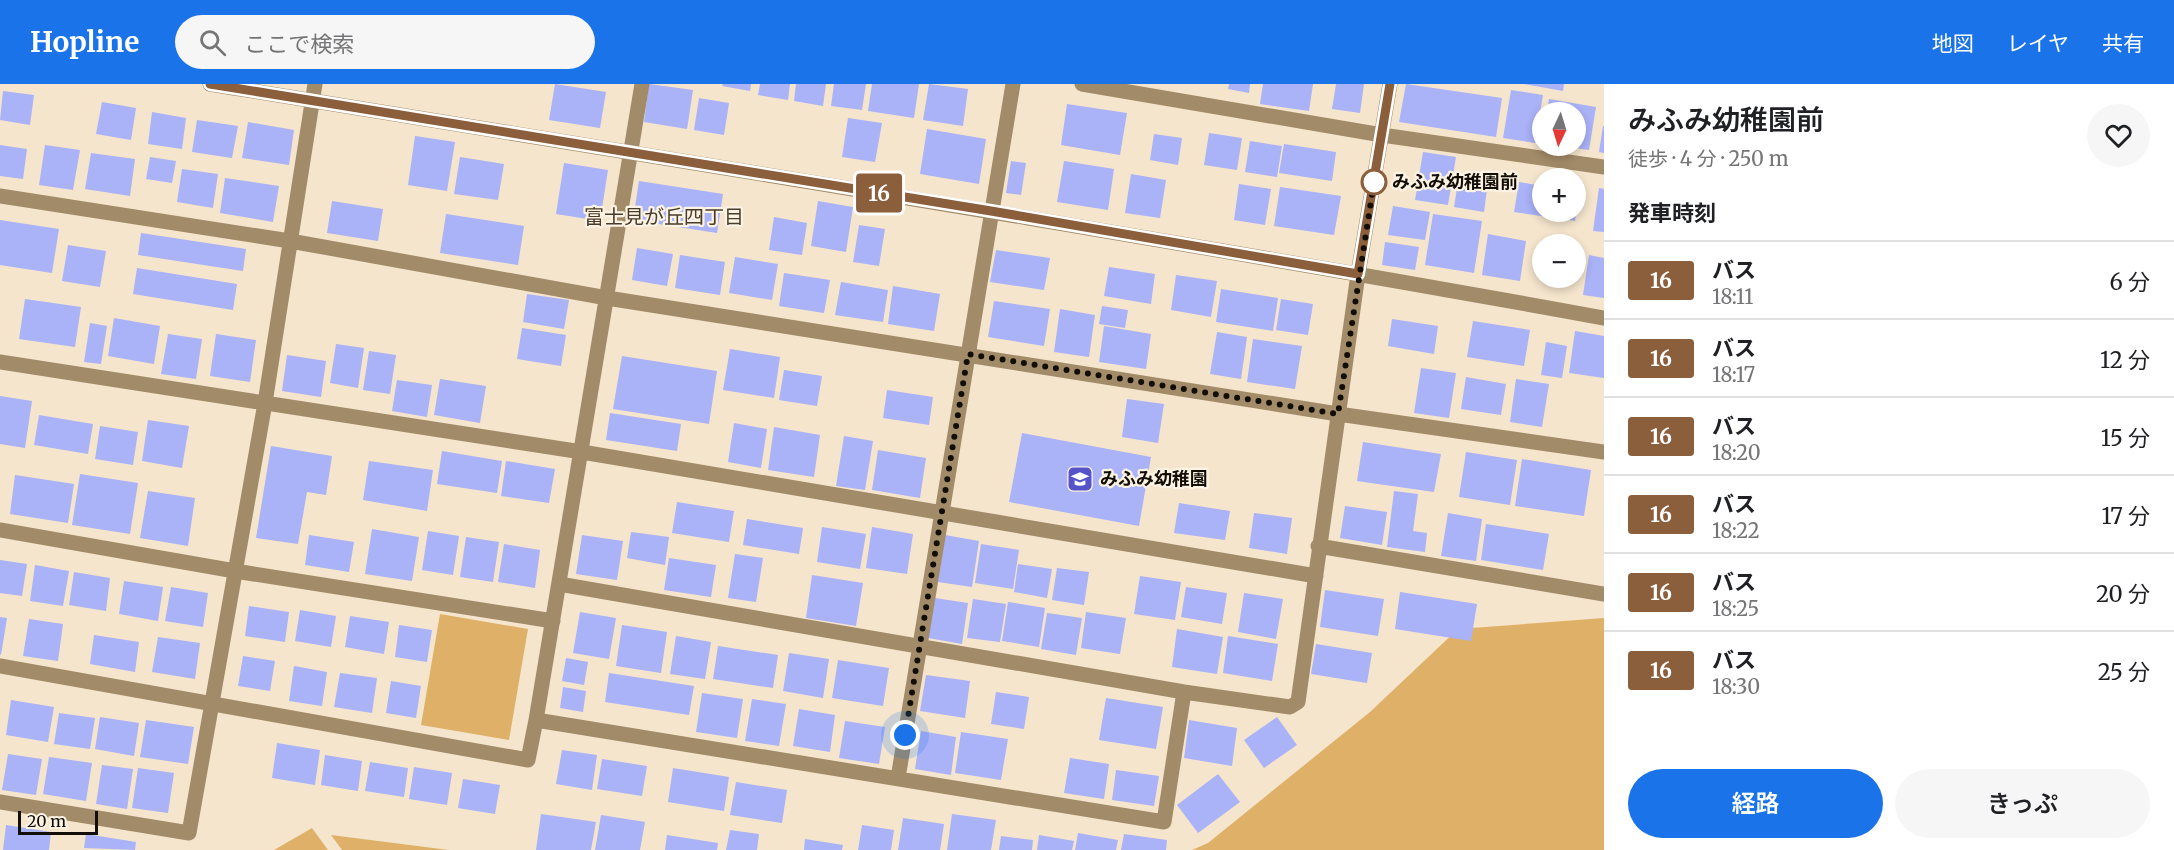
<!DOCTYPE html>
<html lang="ja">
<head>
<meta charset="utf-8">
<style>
	:root { --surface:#fff; --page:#f6f6f6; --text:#202124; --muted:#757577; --line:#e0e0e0; --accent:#1a73e8 }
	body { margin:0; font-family:Merriweather,"Noto Sans JP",serif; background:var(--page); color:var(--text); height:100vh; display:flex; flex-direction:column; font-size:22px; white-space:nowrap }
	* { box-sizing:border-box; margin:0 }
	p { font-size:20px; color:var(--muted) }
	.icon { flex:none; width:33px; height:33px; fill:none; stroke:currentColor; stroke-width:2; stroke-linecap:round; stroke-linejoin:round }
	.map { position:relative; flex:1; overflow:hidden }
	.panel { display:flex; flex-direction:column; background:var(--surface); width:570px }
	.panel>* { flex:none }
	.badge { padding:0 12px; border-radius:4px; font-size:21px; line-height:39px }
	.needle { width:39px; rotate:184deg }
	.controls { position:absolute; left:1532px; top:18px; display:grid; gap:12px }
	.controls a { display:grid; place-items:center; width:54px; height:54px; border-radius:50%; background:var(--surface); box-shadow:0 3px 9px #0003; font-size:30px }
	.scale { position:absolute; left:18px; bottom:15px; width:80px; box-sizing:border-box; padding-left:6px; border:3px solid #120d05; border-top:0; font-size:16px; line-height:21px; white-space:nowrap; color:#120d05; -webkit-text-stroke:4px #fdf3e5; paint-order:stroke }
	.you { position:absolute; width:30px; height:30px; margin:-15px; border:4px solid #fff; border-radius:50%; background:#1a73e8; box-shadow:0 0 0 9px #1a73e833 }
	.map>.badge { position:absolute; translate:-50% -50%; box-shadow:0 0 0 3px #fff }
	h2 { padding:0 24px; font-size:22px; line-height:54px }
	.round { display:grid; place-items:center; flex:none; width:63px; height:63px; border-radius:32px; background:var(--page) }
	.overview { display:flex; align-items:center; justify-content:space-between; height:102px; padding:0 24px }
	h1 { font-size:28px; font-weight:600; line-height:45px }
	.action { display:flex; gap:12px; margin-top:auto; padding:12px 24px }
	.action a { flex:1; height:69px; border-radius:36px; background:var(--accent); color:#fff; font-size:24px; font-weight:600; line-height:69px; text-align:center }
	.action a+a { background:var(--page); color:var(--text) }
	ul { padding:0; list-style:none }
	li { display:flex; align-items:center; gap:18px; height:78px; padding:0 24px; border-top:2px solid var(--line) }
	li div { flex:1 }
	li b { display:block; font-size:22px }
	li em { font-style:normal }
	li .badge { min-width:66px; font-weight:700; text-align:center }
	header { display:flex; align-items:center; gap:36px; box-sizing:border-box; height:84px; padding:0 30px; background:var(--accent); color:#fff }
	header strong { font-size:28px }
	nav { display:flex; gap:33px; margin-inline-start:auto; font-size:21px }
	.search { width:420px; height:54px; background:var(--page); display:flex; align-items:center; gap:15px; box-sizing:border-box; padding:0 21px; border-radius:33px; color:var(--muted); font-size:22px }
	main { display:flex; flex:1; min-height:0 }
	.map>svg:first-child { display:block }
	.green { fill:#dfb168 }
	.building { fill:#aab2f8 }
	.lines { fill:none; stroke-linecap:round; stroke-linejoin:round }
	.street { stroke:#a28b68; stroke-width:15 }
	.line-casing { stroke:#fff; stroke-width:14 }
	.line { stroke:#8b5e3c; stroke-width:9 }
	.walk { stroke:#120d05; stroke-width:6; stroke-dasharray:0 10.8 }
	.stop-dot { fill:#fff; stroke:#8b5e3c; stroke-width:3 }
	.labels { text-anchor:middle; stroke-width:4.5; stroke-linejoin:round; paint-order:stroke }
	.stop-label { font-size:18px; font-weight:bold; fill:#120d05; stroke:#fdf3e5; text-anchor:start }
	.poi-label { font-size:18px; font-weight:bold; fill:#120d05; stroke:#fdf3e5; text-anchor:start }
	.neighbourhood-label { font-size:20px; fill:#493c28; stroke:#fdf3e5 }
</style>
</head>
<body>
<header>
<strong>Hopline</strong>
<div class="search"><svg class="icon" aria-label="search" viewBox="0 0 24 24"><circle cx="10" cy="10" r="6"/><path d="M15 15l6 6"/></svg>ここで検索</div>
<nav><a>地図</a><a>レイヤ</a><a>共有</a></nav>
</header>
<main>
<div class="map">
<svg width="1604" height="766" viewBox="0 0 1604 766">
	<rect width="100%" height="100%" fill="#f5e5cd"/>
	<path class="green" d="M440 530 528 545 509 656 421 641Z
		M1604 534V766H1192L1208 759 1370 628 1458 545Z
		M312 744 328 766H274Z
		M331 751 449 766H342Z"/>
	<path class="building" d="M555 0 606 8 600 44 549 36Z
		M649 0 693 6 687 45 644 38Z
		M723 0H751L750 7 722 2Z
		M760 0H790L788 16 758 11Z
		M796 0H826L823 22 794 17Z
		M834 0H866L862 26 831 22Z
		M872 0H919L914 34 868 27Z
		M929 0 968 5 963 42 923 36Z
		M1229 0H1250L1249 9 1228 5Z
		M1263 0H1313L1309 27 1260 20Z
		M1336 0H1364L1360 29 1332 25Z
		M1406 0 1502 14 1496 53 1399 38Z
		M1524 0H1564L1563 7Z
		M1511 6 1543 11 1535 59 1503 54Z
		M3 7 34 11 30 41 0 36Z
		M699 14 729 19 724 51 694 46Z
		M1549 15 1596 23 1589 66 1567 63 1575 62V28H1547Z
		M102 18 136 24 131 56 96 50Z
		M1067 20 1127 29 1120 71 1061 61Z
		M152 28 186 34 182 65 148 60Z
		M848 34 882 39 875 78 842 73Z
		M197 36 238 42 232 74 192 68Z
		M248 38 294 46 289 81 242 74Z
		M1603 42H1604V69L1599 68Z
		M927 45 986 55 979 100 920 90Z
		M1209 49 1242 54 1237 86 1204 81Z
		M1154 50 1182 54 1178 81 1150 76Z
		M415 52 455 58 447 107 408 101Z
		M1250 57 1282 62 1277 93 1245 88Z
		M1284 60 1336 68 1332 97 1279 89Z
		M0 61 27 65 23 95 0 92Z
		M45 61 80 66 73 106 39 101Z
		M1423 68 1456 73 1448 121 1415 116Z
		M91 69 135 75 130 112 85 105Z
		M150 73 176 77 172 99 146 95Z
		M460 73 504 80 498 116 454 110Z
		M1011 77 1026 79 1021 111 1006 109Z
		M1064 77 1114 85 1108 126 1057 118Z
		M564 79 608 86 600 137 556 130Z
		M182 85 218 90 213 124 177 118Z
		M1131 90 1166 96 1160 134 1125 129Z
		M1459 92 1488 97 1484 128 1454 123Z
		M225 94 279 102 273 138 220 129Z
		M639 97 723 110 717 149 633 136Z
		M1519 98 1542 102V128H1576L1575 137 1514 128Z
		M1239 100 1271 105 1265 141 1234 136Z
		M1280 103 1341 112 1334 151 1274 142Z
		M1599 104 1604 105V148L1593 147Z
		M332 117 383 125 378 157 327 149Z
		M818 117 853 123 846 168 811 162Z
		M1393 122 1430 128 1425 156 1388 151Z
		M446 130 524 142 518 181 440 169Z
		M1433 130 1482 137 1474 189 1425 181Z
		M774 133 807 139 802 171 769 166Z
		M0 136 59 145 52 189 0 181Z
		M859 141 885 145 879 182 853 178Z
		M141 149 246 165 243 187 138 171Z
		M1488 150 1526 157 1520 197 1482 191Z
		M1385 158 1419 163 1415 186 1382 181Z
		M68 161 106 167 100 203 62 197Z
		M637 164 673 170 667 202 632 196Z
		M996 166 1050 174 1044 206 990 198Z
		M680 171 725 178 720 211 675 204Z
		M1589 171 1604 174V214L1583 211Z
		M735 173 778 180 772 216 729 209Z
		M1109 183 1155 190 1151 220 1104 212Z
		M137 184 237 200 233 226 133 210Z
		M784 189 830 196 824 229 779 222Z
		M1176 191 1217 197 1211 233 1171 226Z
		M841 198 888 206 883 238 835 231Z
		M893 202 940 210 934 247 888 240Z
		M1221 205 1278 214 1273 247 1216 238Z
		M527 210 569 216 564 245 523 238Z
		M25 215 81 223 75 263 19 255Z
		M1281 215 1313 220 1308 251 1276 246Z
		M994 217 1050 225 1044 262 988 253Z
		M1102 222 1128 226 1125 244 1099 240Z
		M1060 225 1095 231 1089 273 1054 268Z
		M114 234 160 242 154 280 108 272Z
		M1392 235 1438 242 1434 270 1388 262Z
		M1473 237 1530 246 1524 282 1467 273Z
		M90 239 107 242 101 280 84 278Z
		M1104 242 1151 250 1146 285 1099 278Z
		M522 244 566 251 561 282 517 275Z
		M1575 247 1604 252V294L1569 289Z
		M1217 248 1247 253 1241 295 1210 290Z
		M168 250 202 255 196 295 161 290Z
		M216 250 256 256 250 298 210 292Z
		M1253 255 1302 262 1295 305 1247 298Z
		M1546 258 1567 262 1562 294 1541 291Z
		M336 260 364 264 358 304 330 299Z
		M730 265 780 273 774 314 723 306Z
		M369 267 396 271 390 310 363 306Z
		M287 271 326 277 321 313 282 307Z
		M622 272 717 287 709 340 613 325Z
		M1421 284 1456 289 1449 334 1414 329Z
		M784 286 822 292 817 322 779 316Z
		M1466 293 1506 300 1501 331 1461 325Z
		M440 295 486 302 480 339 434 331Z
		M1516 295 1549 300 1542 343 1510 338Z
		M397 296 432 301 427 333 392 327Z
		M887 306 933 313 929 341 883 334Z
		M0 312 32 317 25 364 0 360Z
		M1127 315 1164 320 1158 359 1122 353Z
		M610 329 681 340 677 367 606 356Z
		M39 331 93 340 88 370 34 361Z
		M148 336 189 342 182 384 142 377Z
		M734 339 767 345 761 384 728 378Z
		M100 342 138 348 133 381 95 375Z
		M774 343 820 351 814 393 768 386Z
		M1022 349 1151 373 1139 442 1009 418Z
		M844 352 873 357 865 406 836 402Z
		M1363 358 1441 370 1434 408 1357 397Z
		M271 362 332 372 326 411 307 408 298 460 256 454Z
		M878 366 926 374 920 414 872 406Z
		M442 367 502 377 497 409 437 400Z
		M1466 368 1517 376 1510 421 1459 413Z
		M1522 375 1591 386 1584 432 1515 422Z
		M369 377 433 386 427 427 363 416Z
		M506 377 555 385 549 419 501 412Z
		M80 390 138 399 130 450 72 441Z
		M15 391 74 400 68 439 10 430Z
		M148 407 195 414 188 462 140 454Z
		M1394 407 1418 410 1413 447 1427 449 1425 468 1387 463Z
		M677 418 734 427 729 458 672 449Z
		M1179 419 1230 427 1225 456 1174 449Z
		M1345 422 1387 428 1382 461 1340 454Z
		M1254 429 1292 434 1287 470 1249 464Z
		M1448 429 1482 435 1476 477 1441 472Z
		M747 435 803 444 799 470 743 461Z
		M1486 440 1549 450 1543 486 1481 476Z
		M822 443 866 450 860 485 817 478Z
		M872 443 913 450 907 490 866 484Z
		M372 445 419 453 412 497 365 490Z
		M428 447 459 452 453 491 422 486Z
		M631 448 669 453 665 481 627 474Z
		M309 451 354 458 349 488 305 481Z
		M582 451 623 457 617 496 576 490Z
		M945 451 979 457 972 503 938 498Z
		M466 453 499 458 493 498 460 493Z
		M504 460 540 466 535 504 498 498Z
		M981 460 1019 466 1013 505 975 499Z
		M735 470 763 474 756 518 728 514Z
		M669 474 716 481 711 513 664 506Z
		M0 476 27 480 22 512 0 509Z
		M1018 480 1052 485 1047 514 1014 508Z
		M35 481 69 487 63 522 30 517Z
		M1057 484 1089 488 1084 521 1052 516Z
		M74 488 110 494 106 527 69 521Z
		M812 491 863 499 856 542 806 534Z
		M1140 492 1181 498 1175 536 1134 530Z
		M124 497 163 503 158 537 119 530Z
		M171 503 208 509 203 543 165 537Z
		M1186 503 1227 509 1222 540 1181 533Z
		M1325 506 1384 515 1378 552 1320 543Z
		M1400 508 1477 520 1471 557 1395 545Z
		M1244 509 1283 515 1276 555 1238 548Z
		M935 514 968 519 962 560 928 554Z
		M973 515 1006 520 1000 558 967 554Z
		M1008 518 1045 524 1039 563 1002 557Z
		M249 522 289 528 285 558 245 552Z
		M300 526 336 532 331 563 295 557Z
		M580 528 616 534 609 575 573 569Z
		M1086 528 1126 534 1120 570 1081 564Z
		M1047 529 1082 534 1076 571 1041 565Z
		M350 532 389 538 384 570 345 563Z
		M0 533 7 534 1 571 0 570Z
		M29 535 63 540 58 577 23 572Z
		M399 541 432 546 427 578 395 573Z
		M622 541 667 548 661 589 616 582Z
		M1177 545 1223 553 1217 590 1172 583Z
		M94 551 139 558 135 588 90 580Z
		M676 552 711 558 705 595 670 590Z
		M1228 552 1278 560 1272 597 1223 589Z
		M158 553 200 559 195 595 152 588Z
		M1316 560 1372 569 1367 599 1311 590Z
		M718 562 778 571 773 604 713 595Z
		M789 569 829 575 823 614 783 607Z
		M243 572 275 577 270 607 238 602Z
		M566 574 588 578 584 601 562 597Z
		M838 576 889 584 883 622 832 614Z
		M294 582 327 588 322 622 289 617Z
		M340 589 377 594 372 629 334 623Z
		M609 589 694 602 689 631 605 618Z
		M926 591 970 597 965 634 920 627Z
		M391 597 421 602 416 634 386 629Z
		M563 603 586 607 583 628 560 624Z
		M996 608 1029 613 1024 645 991 640Z
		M702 609 743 615 737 654 696 648Z
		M1106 614 1163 623 1156 665 1099 656Z
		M752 615 786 620 779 662 745 657Z
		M11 616 54 623 48 658 6 651Z
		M799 625 835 631 830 668 793 662Z
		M59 629 95 634 90 665 54 660Z
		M100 633 139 639 134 672 95 665Z
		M1277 633 1297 661 1264 684 1244 656Z
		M146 636 194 643 188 680 140 673Z
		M1189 636 1237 644 1232 682 1184 674Z
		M845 637 885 643 879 680 839 674Z
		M921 647 956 653 951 691 915 685Z
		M961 648 1008 655 1001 696 955 689Z
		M277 659 320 666 315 701 272 694Z
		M562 666 597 671 592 706 556 700Z
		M8 670 42 675 36 711 2 706Z
		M325 671 362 677 358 707 321 701Z
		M49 673 92 679 86 717 43 710Z
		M1070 674 1109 680 1104 715 1064 709Z
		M602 675 647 682 642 712 597 705Z
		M370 678 408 684 404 713 365 707Z
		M102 681 133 685 127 725 96 720Z
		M414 683 452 689 447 721 409 715Z
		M138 684 174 689 168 729 132 724Z
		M673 684 729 693 724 727 668 718Z
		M1116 686 1159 692 1154 722 1112 716Z
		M1218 690 1240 718 1198 749 1177 721Z
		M463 695 500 701 495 730 458 724Z
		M736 698 787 706 782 739 730 731Z
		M541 730 596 738 591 766H536Z
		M952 730 996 736 991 766H947Z
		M601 731 645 738 640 766H595Z
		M903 734 944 740 940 766H898Z
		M6 741 51 748 49 766H3Z
		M862 741 894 746 891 766H858Z
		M730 746 759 750 757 766H726Z
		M1078 749 1118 756 1116 766H1075Z
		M86 750 136 758 135 766 84 764Z
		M1124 750 1167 756 1166 766H1121Z
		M667 751 718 759 717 766H665Z
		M1039 751 1074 757 1072 766H1037Z
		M1001 752 1033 756 1032 766H999Z
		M805 755 843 761 842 766H804Z"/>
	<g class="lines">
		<path class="street" d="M210 0C675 76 1141 150 1604 234
			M642 0 536 636 1164 738 1184 608
			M1082 0 1382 51 1604 83
			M0 112 290 157 607 214 1338 330 1604 368
			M0 278 582 368 1316 492
			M0 446 235 487 553 537
			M1318 462 1604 510
			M559 500 1184 608 1290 623 1298 618 1358 190 1390 0
			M0 582 528 676 536 636
			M898 694 1013 0
			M0 718 189 749 265 319 315 0"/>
	</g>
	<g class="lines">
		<g class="line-casing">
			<path id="line" d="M210 0 991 127 1358 190 1390 0"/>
		</g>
		<use href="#line" class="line"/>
		<path class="walk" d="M905 651 968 270 1338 330 1374 98"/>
	</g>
	<defs>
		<g id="school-square" transform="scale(1.35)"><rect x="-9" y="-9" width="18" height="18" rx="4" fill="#5453ca" stroke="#fdf3e5"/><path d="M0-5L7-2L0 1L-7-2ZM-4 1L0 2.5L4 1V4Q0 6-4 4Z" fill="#fff"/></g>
	</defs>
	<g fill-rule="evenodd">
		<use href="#school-square" x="1080" y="395"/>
	</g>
	<circle class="stop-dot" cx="1374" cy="98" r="12"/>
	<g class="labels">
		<g class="stop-label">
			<text x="1392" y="104">みふみ幼稚園前</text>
		</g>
		<g class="poi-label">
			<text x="1100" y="401">みふみ幼稚園</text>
		</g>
		<g class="neighbourhood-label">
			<text x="664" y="140">富士見が丘四丁目</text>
		</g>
	</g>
</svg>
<div class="controls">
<a><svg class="needle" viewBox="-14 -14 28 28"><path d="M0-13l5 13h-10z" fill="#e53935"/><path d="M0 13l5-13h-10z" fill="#757577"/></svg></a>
<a>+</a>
<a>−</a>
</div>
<div class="scale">20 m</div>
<div class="you" style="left:905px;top:651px"></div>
<b class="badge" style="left:879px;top:109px;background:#8b5e3c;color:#fff">16</b>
</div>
<section class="panel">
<div class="overview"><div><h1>みふみ幼稚園前</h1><p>徒歩 · 4 分 · 250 m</p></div><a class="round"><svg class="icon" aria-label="heart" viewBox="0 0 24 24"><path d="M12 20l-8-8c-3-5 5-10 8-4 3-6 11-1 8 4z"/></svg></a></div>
<h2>発車時刻</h2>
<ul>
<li><span class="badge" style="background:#8b5e3c;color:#fff">16</span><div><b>バス</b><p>18:11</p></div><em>6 分</em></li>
<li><span class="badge" style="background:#8b5e3c;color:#fff">16</span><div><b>バス</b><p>18:17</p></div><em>12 分</em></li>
<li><span class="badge" style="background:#8b5e3c;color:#fff">16</span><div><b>バス</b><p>18:20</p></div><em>15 分</em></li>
<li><span class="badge" style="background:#8b5e3c;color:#fff">16</span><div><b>バス</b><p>18:22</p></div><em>17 分</em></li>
<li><span class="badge" style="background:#8b5e3c;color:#fff">16</span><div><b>バス</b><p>18:25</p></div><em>20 分</em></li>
<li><span class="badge" style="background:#8b5e3c;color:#fff">16</span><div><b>バス</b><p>18:30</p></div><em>25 分</em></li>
</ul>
<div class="action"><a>経路</a><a>きっぷ</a></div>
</section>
</main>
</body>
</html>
